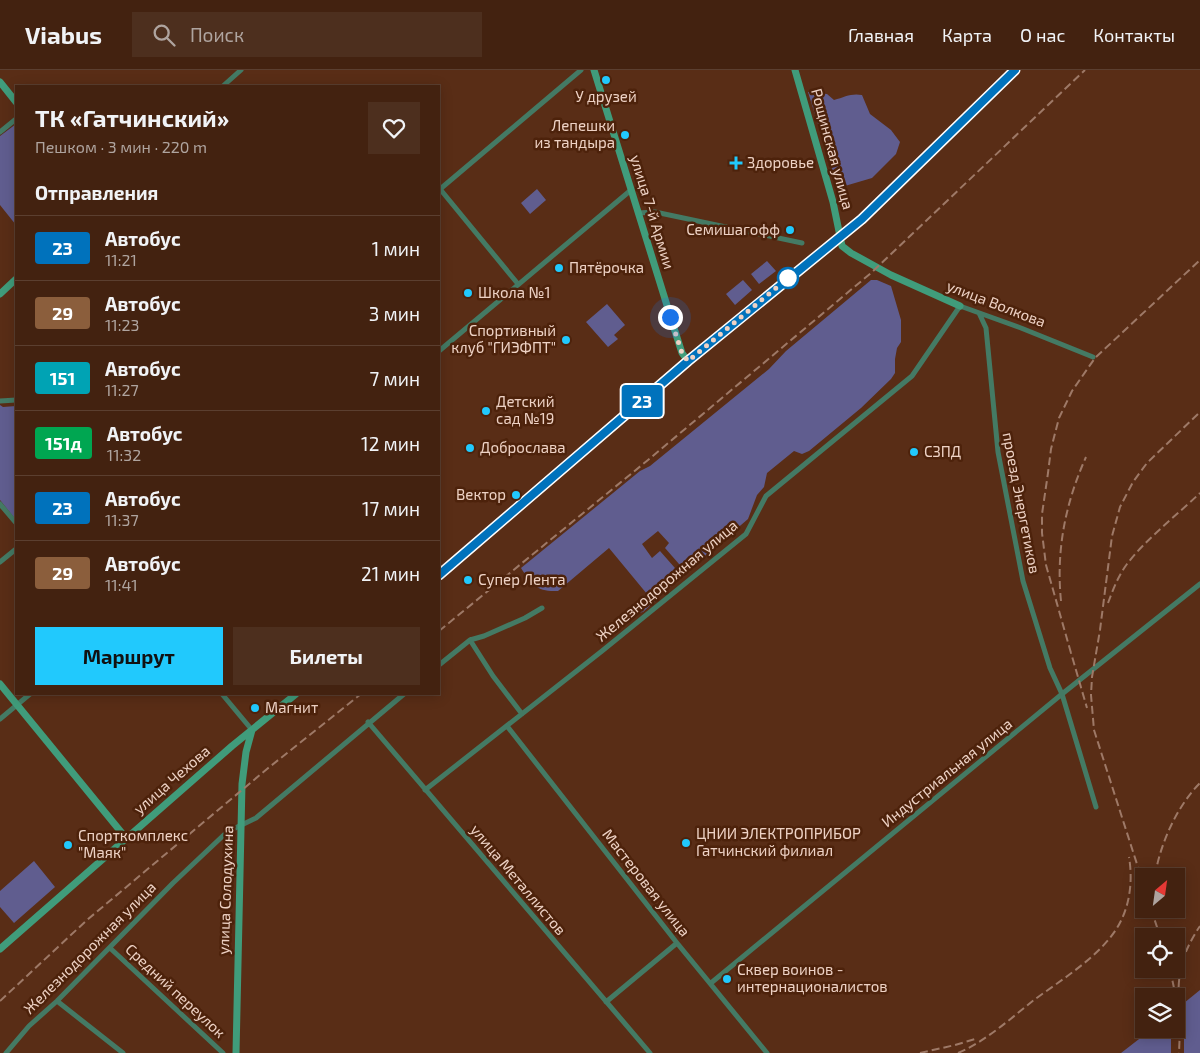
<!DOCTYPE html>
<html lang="ru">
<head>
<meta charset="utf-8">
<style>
	:root { --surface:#432210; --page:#4d2f1e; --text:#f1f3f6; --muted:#afa49f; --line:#5b3f30; --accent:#21c9fd }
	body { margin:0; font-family:"Exo 2",sans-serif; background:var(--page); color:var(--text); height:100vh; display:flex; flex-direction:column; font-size:19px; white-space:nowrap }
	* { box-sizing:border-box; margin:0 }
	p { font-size:16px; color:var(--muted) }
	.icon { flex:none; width:28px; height:28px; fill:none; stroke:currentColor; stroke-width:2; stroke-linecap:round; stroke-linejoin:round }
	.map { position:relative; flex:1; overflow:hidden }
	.side { position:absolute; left:15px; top:15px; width:425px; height:610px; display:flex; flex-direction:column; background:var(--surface); border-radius:0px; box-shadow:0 2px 12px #0003,0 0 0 1px var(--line) }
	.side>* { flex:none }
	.badge { padding:0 10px; border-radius:4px; font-size:18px; line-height:32px }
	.needle { width:32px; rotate:29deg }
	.controls { position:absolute; left:1135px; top:798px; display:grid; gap:10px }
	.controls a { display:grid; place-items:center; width:50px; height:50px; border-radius:0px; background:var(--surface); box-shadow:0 2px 12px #0003,0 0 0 1px var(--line); font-size:25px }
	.you { position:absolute; width:25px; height:25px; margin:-12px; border:4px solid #fff; border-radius:50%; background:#1a73e8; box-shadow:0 0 0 8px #1a73e833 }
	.map>.badge { position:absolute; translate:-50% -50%; box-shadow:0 0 0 2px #fff }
	h2 { padding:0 20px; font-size:19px; line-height:45px }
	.round { display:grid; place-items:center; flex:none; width:52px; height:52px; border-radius:0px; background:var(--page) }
	.head { display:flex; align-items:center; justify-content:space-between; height:85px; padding:0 20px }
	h1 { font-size:24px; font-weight:700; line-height:38px }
	.cta { display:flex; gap:10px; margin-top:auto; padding:10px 20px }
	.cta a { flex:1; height:58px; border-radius:0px; background:var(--accent); color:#111; font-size:20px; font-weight:700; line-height:58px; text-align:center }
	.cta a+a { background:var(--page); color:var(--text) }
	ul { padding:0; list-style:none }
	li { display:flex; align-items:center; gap:15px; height:65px; padding:0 20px; border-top:1px solid var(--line) }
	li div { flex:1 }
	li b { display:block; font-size:19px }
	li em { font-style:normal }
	li .badge { min-width:55px; font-weight:700; text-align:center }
	header { display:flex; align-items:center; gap:30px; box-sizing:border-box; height:70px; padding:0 25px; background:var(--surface); border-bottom:1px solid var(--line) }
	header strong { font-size:24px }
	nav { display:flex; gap:28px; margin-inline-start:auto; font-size:18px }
	.search { width:350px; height:45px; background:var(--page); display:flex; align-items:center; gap:12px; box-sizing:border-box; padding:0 18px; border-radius:0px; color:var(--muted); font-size:19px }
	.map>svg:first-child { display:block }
	.green { fill:#605d8f }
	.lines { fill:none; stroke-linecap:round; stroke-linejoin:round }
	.street { stroke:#447a64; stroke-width:5 }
	.secondary { stroke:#409c7b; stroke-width:7 }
	.rail { stroke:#9e7967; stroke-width:2; stroke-dasharray:8 4; stroke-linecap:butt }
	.line-casing { stroke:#fff; stroke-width:11 }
	.line { stroke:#0072bc; stroke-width:8 }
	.walk { stroke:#eed2c5; stroke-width:5; stroke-dasharray:0 9 }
	.poi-dot { fill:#21c9fd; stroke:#4d220b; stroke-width:2 }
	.stop-dot { fill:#fff; stroke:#0072bc; stroke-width:2.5 }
	.labels { text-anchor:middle; stroke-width:5; stroke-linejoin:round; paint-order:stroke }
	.poi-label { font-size:15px; fill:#eed2c5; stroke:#4d220b; text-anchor:start }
	.street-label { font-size:15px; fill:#eed2c5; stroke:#4d220b }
</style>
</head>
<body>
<header>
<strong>Viabus</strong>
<div class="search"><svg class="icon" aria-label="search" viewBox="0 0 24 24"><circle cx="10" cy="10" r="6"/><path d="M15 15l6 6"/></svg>Поиск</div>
<nav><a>Главная</a><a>Карта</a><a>О нас</a><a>Контакты</a></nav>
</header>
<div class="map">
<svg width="1200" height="983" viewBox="0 0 1200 983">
	<rect width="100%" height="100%" fill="#592d16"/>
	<path class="green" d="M808 22 827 24 834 30C845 27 851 23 862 25L870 44 891 60 900 72 896 84 872 108 838 118Z
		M16 54V155L0 135V66Z
		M537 119 546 130 530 144 521 133Z
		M767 191 776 201 759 214 751 204Z
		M743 210 752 220 735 235 726 224Z
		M871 210H877L891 216 901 250V272L897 278 895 289V303L891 309 861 338 809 381 802 384 794 381 767 403 764 417 757 425 748 449 741 455 686 502 665 478 669 473 658 461 642 474 652 488 660 481 682 506 643 542 638 543 632 536 647 524 609 478 558 521C537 522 532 515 521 498L640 401 650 396 769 299 786 281Z
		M607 234 625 255 614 265 618 269 608 277 586 252Z
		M0 335 3 337 16 336V450L0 430Z
		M34 791 55 817 14 853 0 837V821Z
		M1200 920V983H1184V933Z
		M1152 959H1171V983H1121Z"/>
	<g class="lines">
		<path class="street" d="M223 16 241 0
			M0 62 16 49
			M440 119 518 214
			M439 120 581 0
			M638 143 655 142 802 173
			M979 243 986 258 998 382 1023 511 1050 598 1062 624 1096 737
			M439 281 631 120
			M0 331 16 330
			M0 434 16 453
			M0 492 16 479
			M470 570 493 606 522 644
			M439 595 470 570 484 566 525 548 542 538
			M222 624 252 660
			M0 649 30 624
			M368 652 650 983
			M507 656 677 873 767 983
			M425 720 602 581 746 464 766 426 912 306 960 236 1021 258 1093 287
			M110 878 223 983
			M711 913 1062 624 1200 514
			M57 931 123 983
			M606 932 677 873
			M6 983 29 956 57 931 173 813 227 762 256 748 404 624"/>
		<path class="secondary" d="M594 0 674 258 682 283 688 291
			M795 0 833 132 842 176 851 183 891 205 960 236
			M0 12 16 32
			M0 224 16 209
			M439 505 688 291 862 149 1015 0
			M0 614 126 768
			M0 879 232 676 296 624
			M236 983 242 714 246 682 252 660"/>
		<path class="rail" d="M1061 531C1056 481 1065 434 1086 387
			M1108 533C1113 520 1118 506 1127 494 1146 469 1177 445 1200 423
			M439 561 648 390 871 203 1085 0
			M1069 576 1087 638
			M1071 583 1046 495 1042 463V444L1048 403 1051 379 1059 348 1072 321 1095 288 1200 190
			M1155 806C1160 774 1177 736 1200 713
			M1144 816 1094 660 1091 625 1092 607 1100 560 1112 466 1120 437 1133 412 1147 393 1200 342
			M1151 839 1160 866
			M1170 899 1174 918
			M0 931 87 850 267 699 361 624
			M1178 935 1180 958 1179 983
			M1179 941C1177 906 1180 886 1200 856
			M920 983 955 975 975 969
			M958 983C986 971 1010 949 1034 930 1061 910 1099 887 1117 858 1130 837 1133 811 1129 787"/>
	</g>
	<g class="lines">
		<g class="line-casing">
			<path id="line" d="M439 505 688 291 862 149 1015 0"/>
		</g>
		<use href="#line" class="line"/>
		<path class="walk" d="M670 247 682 283 688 291 788 208"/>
	</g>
	<g class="poi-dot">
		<circle cx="606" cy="10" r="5"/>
		<circle cx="625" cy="65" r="5"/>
		<path d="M733.5 85.5h5v5h5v5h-5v5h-5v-5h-5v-5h5z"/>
		<circle cx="790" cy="160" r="5"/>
		<circle cx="559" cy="198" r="5"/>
		<circle cx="468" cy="223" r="5"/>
		<circle cx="566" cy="270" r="5"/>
		<circle cx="486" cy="341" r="5"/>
		<circle cx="470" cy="378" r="5"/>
		<circle cx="914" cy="382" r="5"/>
		<circle cx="516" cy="425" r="5"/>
		<circle cx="468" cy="510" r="5"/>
		<circle cx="255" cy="638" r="5"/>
		<circle cx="686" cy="773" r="5"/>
		<circle cx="68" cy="775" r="5"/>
		<circle cx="727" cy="909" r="5"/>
	</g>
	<circle class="stop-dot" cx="788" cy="208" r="10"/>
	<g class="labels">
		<g class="poi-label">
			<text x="606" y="32" text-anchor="middle">У друзей</text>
			<text x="615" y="61" text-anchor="end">Лепешки<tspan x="615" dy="17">из тандыра</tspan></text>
			<text x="747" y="98">Здоровье</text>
			<text x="780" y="165" text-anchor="end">Семишагофф</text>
			<text x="569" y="203">Пятёрочка</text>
			<text x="478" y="228">Школа №1</text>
			<text x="556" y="266" text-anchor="end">Спортивный<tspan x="556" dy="17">клуб "ГИЭФПТ"</tspan></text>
			<text x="496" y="337">Детский<tspan x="496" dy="17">сад №19</tspan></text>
			<text x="480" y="383">Доброслава</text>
			<text x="924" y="387">СЗПД</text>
			<text x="506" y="430" text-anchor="end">Вектор</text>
			<text x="478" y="515">Супер Лента</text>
			<text x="265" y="643">Магнит</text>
			<text x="696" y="769">ЦНИИ ЭЛЕКТРОПРИБОР<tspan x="696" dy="17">Гатчинский филиал</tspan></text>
			<text x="78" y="771">Спорткомплекс<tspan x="78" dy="17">"Маяк"</tspan></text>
			<text x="737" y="905">Сквер воинов -<tspan x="737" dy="17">интернационалистов</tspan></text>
		</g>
		<g class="street-label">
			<text transform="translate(832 79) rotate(75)" y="5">Рощинская улица</text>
			<text transform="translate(652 142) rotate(73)" y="5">улица 7-й Армии</text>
			<text transform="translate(996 234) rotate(21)" y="5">улица Волкова</text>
			<text transform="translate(1021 433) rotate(79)" y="5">проезд Энергетиков</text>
			<text transform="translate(667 511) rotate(-40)" y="5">Железнодорожная улица</text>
			<text transform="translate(947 703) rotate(-39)" y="5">Индустриальная улица</text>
			<text transform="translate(172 710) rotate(-41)" y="5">улица Чехова</text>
			<text transform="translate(518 810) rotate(50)" y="5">улица Металлистов</text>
			<text transform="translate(646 813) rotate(52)" y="5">Мастеровая улица</text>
			<text transform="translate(226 820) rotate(-88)" y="5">улица Солодухина</text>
			<text transform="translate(90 878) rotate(-45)" y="5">Железнодорожная улица</text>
			<text transform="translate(175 921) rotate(43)" y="5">Средний переулок</text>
		</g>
	</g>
</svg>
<div class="controls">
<a><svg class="needle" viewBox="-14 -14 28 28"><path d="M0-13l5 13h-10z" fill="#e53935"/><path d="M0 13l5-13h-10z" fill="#afa49f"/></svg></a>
<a><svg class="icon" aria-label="locate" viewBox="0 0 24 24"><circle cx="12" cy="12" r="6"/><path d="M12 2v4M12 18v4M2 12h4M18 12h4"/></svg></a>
<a><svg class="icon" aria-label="layers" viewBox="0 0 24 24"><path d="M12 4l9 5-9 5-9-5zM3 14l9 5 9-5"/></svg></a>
</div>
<div class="you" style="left:670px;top:247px"></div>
<b class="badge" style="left:642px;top:331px;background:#0072bc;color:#fff">23</b>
<section class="side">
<div class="head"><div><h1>ТК «Гатчинский»</h1><p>Пешком · 3 мин · 220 m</p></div><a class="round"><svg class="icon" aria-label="heart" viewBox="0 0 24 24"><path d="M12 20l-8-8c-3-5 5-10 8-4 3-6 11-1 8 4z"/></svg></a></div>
<h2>Отправления</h2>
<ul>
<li><span class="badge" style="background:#0072bc;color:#fff">23</span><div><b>Автобус</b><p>11:21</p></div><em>1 мин</em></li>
<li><span class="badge" style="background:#8b5e3c;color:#fff">29</span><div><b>Автобус</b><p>11:23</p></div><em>3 мин</em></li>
<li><span class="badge" style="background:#00a3b4;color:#fff">151</span><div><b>Автобус</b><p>11:27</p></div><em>7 мин</em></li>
<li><span class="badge" style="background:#00a651;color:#fff">151д</span><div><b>Автобус</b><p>11:32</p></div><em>12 мин</em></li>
<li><span class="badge" style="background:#0072bc;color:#fff">23</span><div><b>Автобус</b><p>11:37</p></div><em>17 мин</em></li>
<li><span class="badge" style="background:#8b5e3c;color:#fff">29</span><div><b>Автобус</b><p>11:41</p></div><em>21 мин</em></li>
</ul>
<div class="cta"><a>Маршрут</a><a>Билеты</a></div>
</section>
</div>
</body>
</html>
